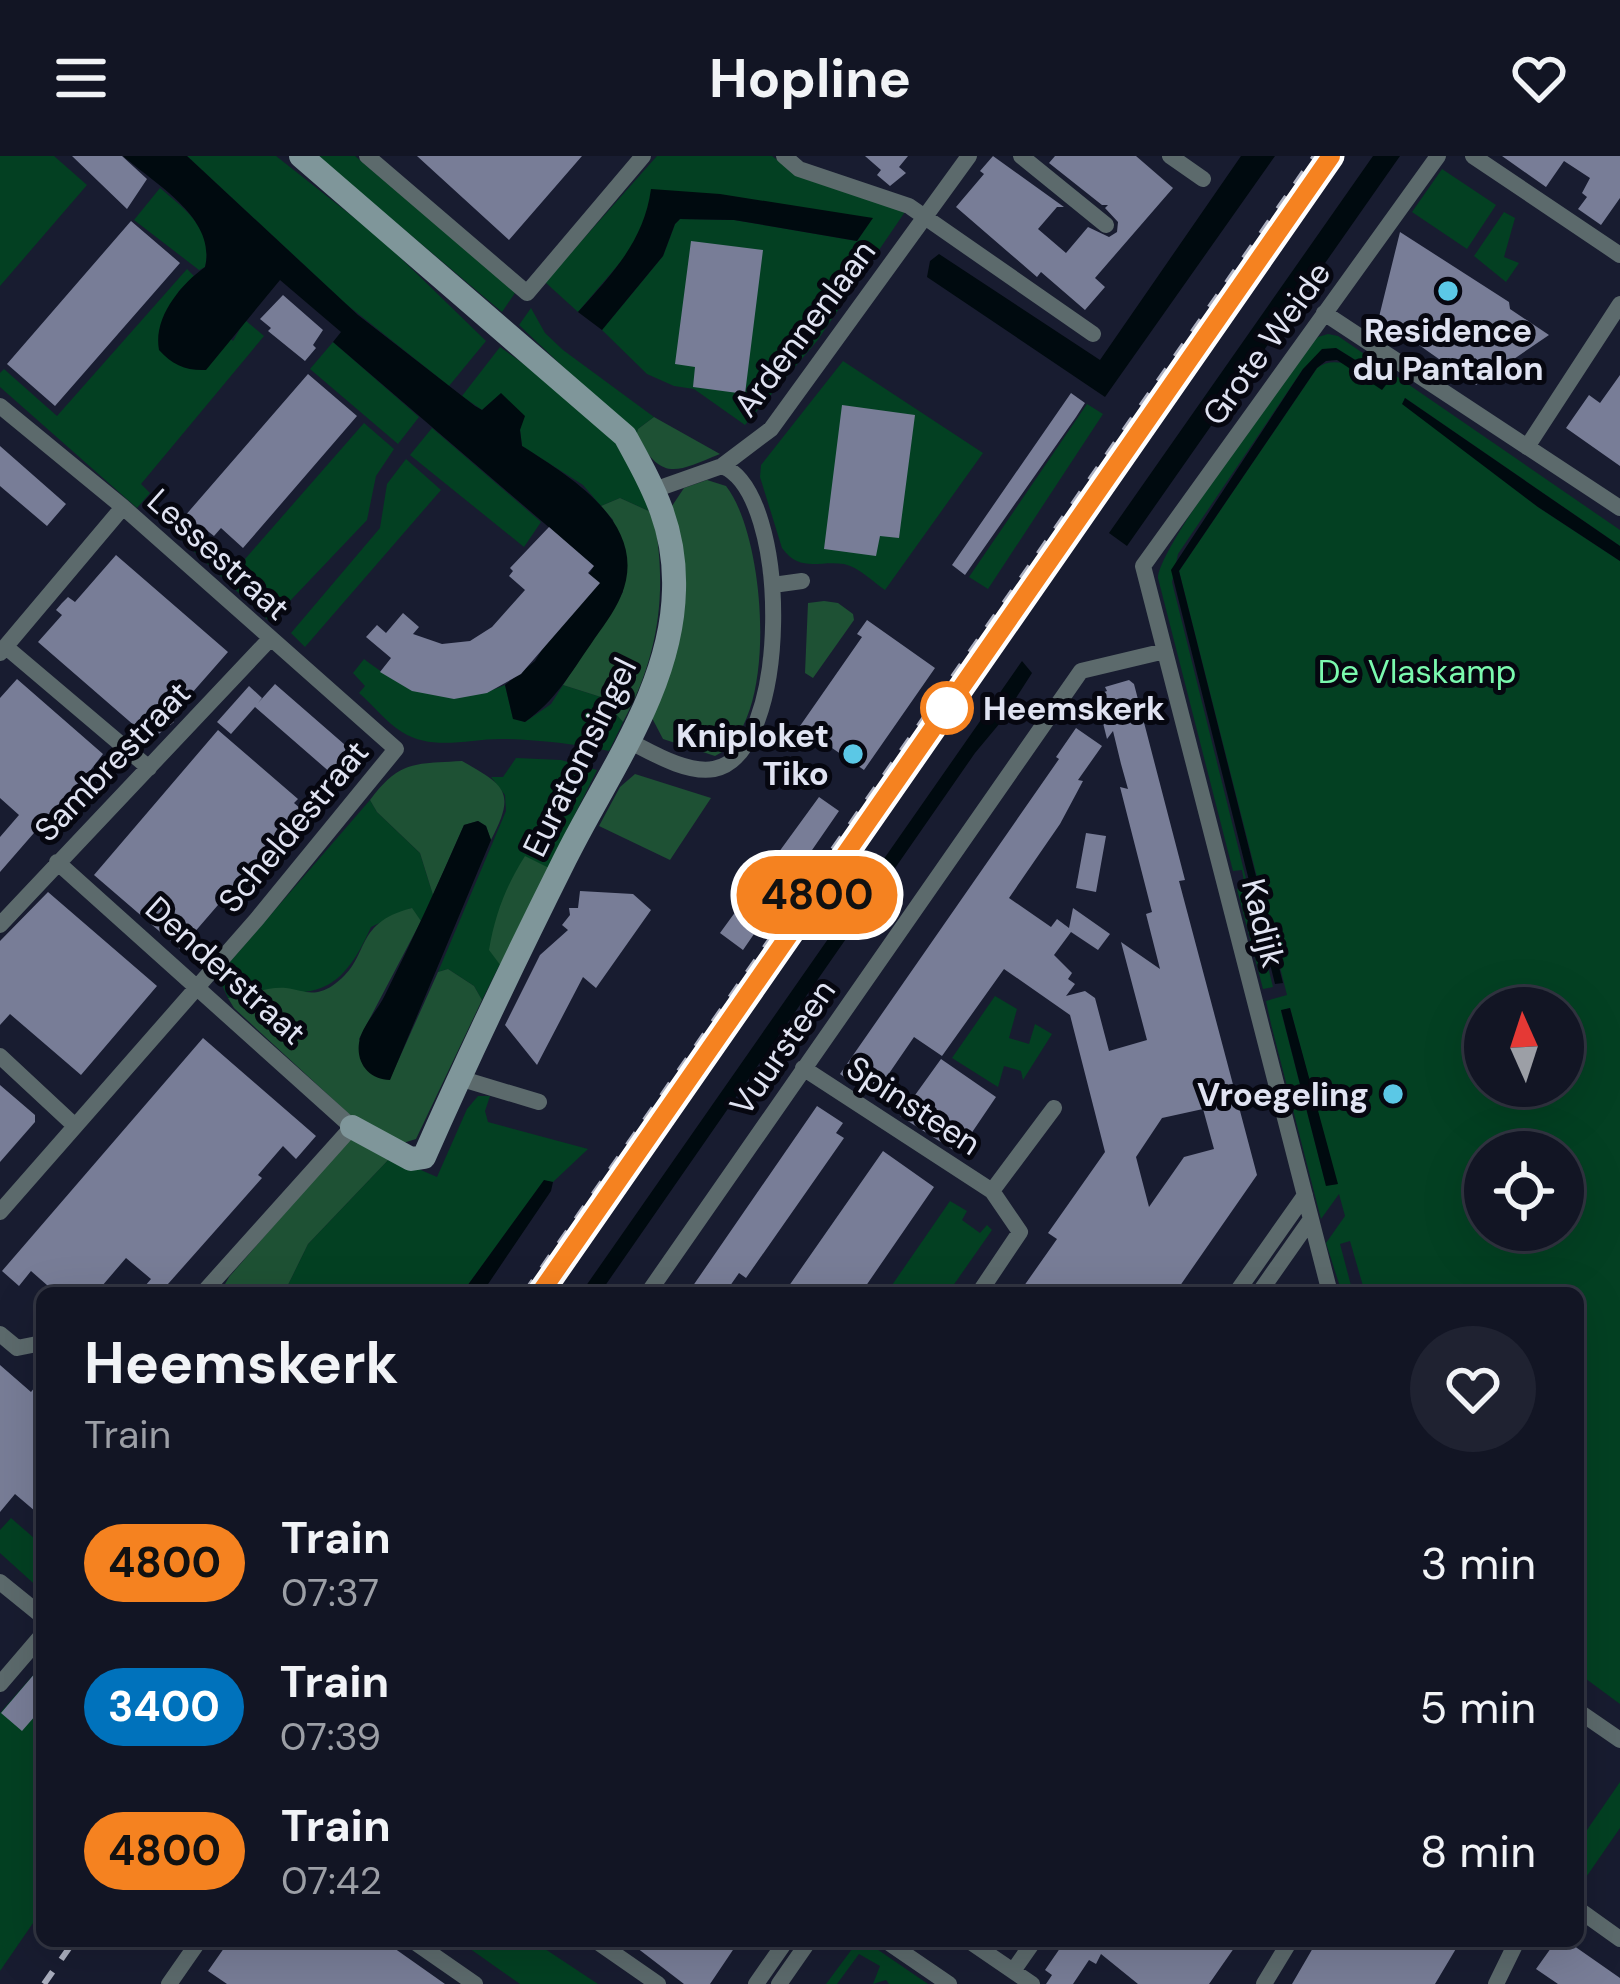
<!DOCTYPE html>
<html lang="en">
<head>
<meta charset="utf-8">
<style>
	:root { --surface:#121524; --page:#1f2231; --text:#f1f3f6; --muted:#9c9fa6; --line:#313441 }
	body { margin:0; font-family:"DM Sans",sans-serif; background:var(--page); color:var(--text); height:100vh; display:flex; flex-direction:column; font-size:45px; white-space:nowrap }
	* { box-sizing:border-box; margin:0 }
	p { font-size:39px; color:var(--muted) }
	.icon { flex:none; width:66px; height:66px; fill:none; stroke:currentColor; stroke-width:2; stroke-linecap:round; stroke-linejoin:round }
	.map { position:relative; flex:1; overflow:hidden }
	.sheet { position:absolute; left:36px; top:1131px; width:1548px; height:660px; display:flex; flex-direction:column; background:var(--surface); border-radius:18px; box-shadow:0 12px 48px #0002,0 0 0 3px var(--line) }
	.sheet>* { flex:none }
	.badge { padding:0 24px; border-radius:39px; font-size:42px; line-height:78px }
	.needle { width:78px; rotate:357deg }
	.controls { position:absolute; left:1464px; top:831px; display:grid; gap:24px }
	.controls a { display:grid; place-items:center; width:120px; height:120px; border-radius:50%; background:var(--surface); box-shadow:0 12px 48px #0002,0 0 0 3px var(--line); font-size:60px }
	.map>.badge { position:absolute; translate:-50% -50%; box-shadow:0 0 0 6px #fff }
	.round { display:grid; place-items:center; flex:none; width:126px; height:126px; border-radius:63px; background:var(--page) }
	.summary { display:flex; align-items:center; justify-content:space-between; height:204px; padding:0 48px }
	h1 { font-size:57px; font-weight:700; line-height:90px }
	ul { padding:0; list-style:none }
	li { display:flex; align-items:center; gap:36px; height:144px; padding:0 48px }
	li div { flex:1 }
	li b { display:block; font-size:45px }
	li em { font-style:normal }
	li .badge { min-width:132px; font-weight:700; text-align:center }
	header { display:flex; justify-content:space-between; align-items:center; height:156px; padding:0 48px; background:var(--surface); font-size:54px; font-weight:700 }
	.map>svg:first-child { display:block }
	.green { fill:#034022; fill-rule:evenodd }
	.forest { fill:#1e5134 }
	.water { fill:#000a0f }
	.building { fill:#787d97; fill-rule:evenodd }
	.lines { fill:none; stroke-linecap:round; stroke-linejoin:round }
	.street { stroke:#5c6a6c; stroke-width:16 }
	.secondary { stroke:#7f969a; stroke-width:24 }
	.rail { stroke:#abafbf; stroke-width:6; stroke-dasharray:15 15; stroke-linecap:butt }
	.line-casing { stroke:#fff; stroke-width:27 }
	.line { stroke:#f58220; stroke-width:18 }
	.poi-dot { fill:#5bc8e6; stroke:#060710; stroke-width:4.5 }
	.stop-dot { fill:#fff; stroke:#f58220; stroke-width:6 }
	.labels { text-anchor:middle; stroke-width:10; stroke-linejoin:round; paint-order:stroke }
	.street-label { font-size:33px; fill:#e0e3f2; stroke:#060710 }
	.poi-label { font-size:33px; font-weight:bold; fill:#e0e3f2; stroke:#060710; text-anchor:end }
	.park-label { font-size:33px; fill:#7af9ae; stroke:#060710 }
	.stop-label { font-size:33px; font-weight:bold; fill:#e0e3f2; stroke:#060710; text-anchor:start }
</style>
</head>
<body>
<header><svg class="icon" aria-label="menu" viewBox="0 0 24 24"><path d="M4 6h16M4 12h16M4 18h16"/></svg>Hopline<svg class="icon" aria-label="heart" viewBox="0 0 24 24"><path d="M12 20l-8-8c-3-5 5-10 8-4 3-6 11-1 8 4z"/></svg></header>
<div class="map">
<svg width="1620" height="1828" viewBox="0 0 1620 1828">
	<rect width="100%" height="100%" fill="#181c30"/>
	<path class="green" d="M0 0H54L87 29 0 130Z
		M187 0H276L380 82 486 185 449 230 346 148Z
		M317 0H355L510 131 515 137 502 156Z
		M657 0H772L792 15 909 50 817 185 745 269 694 233 674 230 647 218 602 174 663 100 675 68 680 63 734 64 857 85 872 62 648 54 635 89 578 156 545 126Z
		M1442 13 1496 49 1467 93 1412 56Z
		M160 32C186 54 214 74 205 111L199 114 134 64Z
		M1504 56 1515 62 1504 101 1519 107 1506 126 1474 100Z
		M187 113 194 120 178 136 233 185 245 164 264 180 141 328 150 337 137 352 0 231V217L4 213 57 260Z
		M531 152 545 177 563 194 654 261 638 273 636 280 519 169Z
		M1328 178 1338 180 1620 374V390L1405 242 1403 248 1538 351 1620 405V1548L1578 1517V1137H1365L1350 1085 1340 1088 1353 1137H1342L1326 1087 1345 1060 1339 1038 1321 1063 1271 868 1266 845 1287 839 1179 415 1317 212C1337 196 1367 217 1389 225L1336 192 1303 213 1178 398 1172 426 1273 831 1263 833 1237 733 1245 731 1242 714 1233 715 1158 422C1157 394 1279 232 1304 197L1318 181ZM1290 852 1337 1028 1326 1029 1281 855ZM1485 852H1563V930H1485ZM1485 996H1563V1074H1485Z
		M333 186 419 261 398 288 310 213Z
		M500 191C545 224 599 257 629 305 639 320 645 340 653 357L620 342 601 350 583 329 522 290 520 274 501 238 482 254 462 240Z
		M843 205 983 297 885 434C873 426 859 411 844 408 819 404 800 417 782 392L760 321 761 309Z
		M1087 248 1103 258 988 433 969 421Z
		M364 267 394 293 376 320 367 364 270 466 172 375 182 364 238 411Z
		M432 272 541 366 524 391 410 299Z
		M406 303 441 334 305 491 291 477 380 372 387 328Z
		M364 503C409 538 450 553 505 529L513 562 525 566 551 548 563 529 601 541 623 566 609 595C575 588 540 584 505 583 470 582 434 596 402 576 386 566 373 549 359 537L365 530 353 517Z
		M516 602 561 604 597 614 482 844 474 830 448 813 438 816 506 655 505 639 491 621H503Z
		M370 644 377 656 420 697 433 739 421 765 411 752 371 771C333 857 304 830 228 842L220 825 228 808Z
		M995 840 1017 853 1009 882 1029 888 1035 868 1052 878 1023 924 1021 915 1004 910 998 931 952 902Z
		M478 940H490L485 955 488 966 588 993 553 1026 544 1025 462 1137H284L308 1088 391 1001 437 1021 467 953Z
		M950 1045 967 1055 962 1064 980 1077 987 1069 992 1074 948 1137H897L890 1132Z
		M11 1362 42 1389V1435L0 1397V1374Z
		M42 1509V1754L0 1815V1557Z
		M1620 1626V1672L1580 1730 1578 1687Z
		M459 1785H533L598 1828H520Z
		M858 1785H865L928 1828H889L886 1824 873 1828 880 1810 859 1798 837 1828H826Z"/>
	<path class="forest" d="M654 261 720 298C675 316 663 326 636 280L638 273Z
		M707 324 726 330C766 380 781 570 715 600L663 583 652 562 672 350 684 332Z
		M620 342 653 357C668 432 660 498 623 566L601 541 563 529 623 436 613 364 601 350Z
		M824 445 838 447 853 458 854 464 813 522 805 517 808 447Z
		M462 605C506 630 516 636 491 684L486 670 478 665 464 669 433 739 420 697 377 656 370 644C400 604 415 608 462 605Z
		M635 618 711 642 670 704 599 670 620 631Z
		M525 700 549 712 501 810 489 794C495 758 506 730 525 700Z
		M412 752 421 765 359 883 390 923 438 816 448 813 474 830 482 844 416 983 403 987 350 959 234 852 228 842C245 840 269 830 286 832 303 834 313 842 332 830 373 803 350 768 412 752Z
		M351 981 391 1001 308 1088 284 1137H220L229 1121Z"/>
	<path class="water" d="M123 0H187L358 159 475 250 482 254 501 237 525 260 520 274 522 290C571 321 651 369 621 440 614 457 601 473 591 488 570 518 555 545 525 566L513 563 505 529 535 505 594 410 333 186 341 176 280 124 206 214C187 215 172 209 159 194 153 162 180 129 205 111 217 62 155 28 123 0Z
		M1241 0H1275L1105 241 927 121 930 105 939 98 1100 204Z
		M1373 0H1400L1127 390 1109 377Z
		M651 33 720 38 873 62 857 85 734 64 680 63 675 68 663 100 602 174 578 156C612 118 644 85 651 33Z
		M1336 192 1389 225 1382 234 1337 204 1326 205 1317 212 1179 415 1283 827 1275 828 1171 414 1303 213 1322 193Z
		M1405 242 1620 390V405L1538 351 1402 248Z
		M1022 505 1032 517 1000 567 975 597 600 1137H581Z
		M478 665 486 670 491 684 390 924C370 924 356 908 359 887 361 871 378 854 385 839 413 783 439 726 464 669Z
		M1290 852 1338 1028 1326 1030 1281 854Z
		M544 1024 553 1026 551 1035 482 1137H462Z"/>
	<path class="building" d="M72 0H122L147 23 127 53Z
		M417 0H582L509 84Z
		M865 0H908L899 11 906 17 890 30 877 19 881 14Z
		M993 0 1064 51H1057L1038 73 1066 97 1088 71 1109 81 1117 76 1118 66 1105 52 1108 49H1102L1049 7 1055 0H1136L1173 32 1095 122 1105 131 1085 154 1041 116 1037 121 956 51 984 18 980 15Z
		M1502 0H1620V42L1601 69 1578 53 1587 41 1582 37 1590 22 1564 5 1546 31Z
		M131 65 180 107 55 250 7 208Z
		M1400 76 1509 146 1510 153 1549 179 1476 229 1379 161Z
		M691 85 763 94 745 238 693 231 695 211 675 208Z
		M283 139 323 174 313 189 316 192 305 205 268 175 271 172 260 163Z
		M308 218 357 260 243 392 221 372 214 380 200 369 197 372 184 361Z
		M1620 219V310L1566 272 1589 239 1600 247Z
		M1071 237 1085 247 1076 261 965 419 952 409Z
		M842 249 915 259 899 382 880 380 876 400 824 393Z
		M0 290 66 348 47 370 0 330Z
		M549 371 594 410 588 417 600 427 521 518 487 537 454 543 412 535 380 516 391 502 366 481 377 469 386 477 403 457 419 471 413 478 442 488 470 485 492 471 525 434 509 420 513 415 510 412Z
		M116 399 228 496 170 562 174 566 151 584 38 486 62 459 56 454 62 447 68 441 75 446Z
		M867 464 935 512 864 614 800 570 862 481 857 478Z
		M17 523 103 598 70 641 67 639 0 716V681L19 659 0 642V542Z
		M1129 524 1134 528 1185 724 1179 725 1257 1019 1175 1137H1019L1057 1083 1048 1077 1105 996 1070 859 1004 813 942 900 914 881 879 932 871 926 865 936 840 918 1059 603 1056 601 1076 572 1102 590 1078 624 1083 625 1060 668 1009 742 1051 771 1057 763 1069 772 1073 752 1110 778 1098 794 1071 776 1054 799 1072 817 1068 823 1075 828 1066 840 1085 835 1095 842 1109 895 1147 884 1121 786 1160 813 1146 758 1152 756 1120 631 1128 633 1121 608 1113 575 1107 583 1096 539 1107 535 1105 531ZM1203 953 1214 993 1184 1001 1149 1051 1136 1001 1162 962Z
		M275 528 352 595 332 618 255 551 231 578 217 566 249 530 262 542 258 547Z
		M218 574 298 643 294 647 301 653 180 793 94 719Z
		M819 641 839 655 743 794 720 777Z
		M1086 677 1106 680 1096 736 1076 732Z
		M580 735 633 738 651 754 596 832 583 821 537 909 505 869 540 799 568 774 562 769 570 759 569 752H578Z
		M48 736 157 830 81 919 10 858 0 869V785Z
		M203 882 316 980 296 1003 283 990 258 1019 262 1022 160 1137H139L151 1123 126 1102 96 1137H56L31 1115 19 1130 2 1115Z
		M941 903 996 941 958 997 900 960Z
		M0 929 35 959V966L0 1006Z
		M817 950 843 967 836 977 844 982 746 1122 739 1117 725 1137H688Z
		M883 995 934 1031 861 1137H784Z
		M0 1209 31 1236 42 1222V1361L15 1338 0 1356Z
		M42 1509V1552L22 1575 1 1557Z
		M229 1785H384L445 1828H227L208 1815Z
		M628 1785H739L710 1828H684Z
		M1065 1785H1239L1209 1828H1138L1101 1798 1096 1808 1089 1804 1073 1828H1046L1052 1819 1045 1814Z
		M1317 1785H1448L1457 1791 1435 1828H1292Z
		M1556 1785H1567L1620 1822V1828H1558L1536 1813Z"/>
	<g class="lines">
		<path class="street" d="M367 0 527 137 643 0
			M784 0 799 13 909 50 1093 178
			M1021 0 1106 69
			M1170 0 1203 23
			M1473 0 1620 99
			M1324 157 1620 352
			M0 250 123 351 396 593 257 763 0 1056
			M1527 291 1620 148
			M654 334 722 310 771 273 969 0
			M773 429 802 425
			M6 491 149 612
			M0 497 123 351
			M627 584C651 596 686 618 714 613 791 599 792 337 722 310
			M57 706 352 971 203 1137
			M0 769 269 484
			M0 900 74 969
			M803 912 992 1035 1020 1076 979 1137
			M459 922 539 946
			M992 1035 1054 952
			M648 1137 1081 515 1165 495
			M1236 1137 1305 1039
			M1259 1137 1311 1063
			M1330 1137 1143 410 1438 0
			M0 1178 17 1192 42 1187
			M0 1426 42 1460
			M0 1528 42 1479
			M1578 1555 1620 1584
			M1578 1753 1620 1783
			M413 1785 475 1828
			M596 1785 658 1828
			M886 1785 949 1828
			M969 1785 1032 1828
			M1013 1815 1034 1785
			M169 1828 199 1785
			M756 1828 786 1785
			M779 1828 809 1785
			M1264 1828 1290 1785
			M1496 1828 1517 1785"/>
		<path class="secondary" d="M301 0 625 280C654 333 676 372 674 434 672 532 607 618 565 703 516 801 468 901 424 1001L411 1003 352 971"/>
		<path class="rail" d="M525 1137 1315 0
			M44 1828 74 1785"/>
	</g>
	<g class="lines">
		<g class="line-casing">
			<path id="line" d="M540 1137 1331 0"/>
		</g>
		<use href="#line" class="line"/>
	</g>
	<g class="poi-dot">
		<circle cx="1448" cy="135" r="12"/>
		<circle cx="853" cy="598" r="12"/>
		<circle cx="1393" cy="938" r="12"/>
	</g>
	<circle class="stop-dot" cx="947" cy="552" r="24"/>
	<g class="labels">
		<g class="street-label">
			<text transform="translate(804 172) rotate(-53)" y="12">Ardennenlaan</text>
			<text transform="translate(1266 187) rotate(-54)" y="12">Grote Weide</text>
			<text transform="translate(219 398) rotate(42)" y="12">Lessestraat</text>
			<text transform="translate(579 601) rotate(-64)" y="12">Euratomsingel</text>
			<text transform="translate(112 605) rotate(-46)" y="12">Sambrestraat</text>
			<text transform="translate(293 670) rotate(-50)" y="12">Scheldestraat</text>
			<text transform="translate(1264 767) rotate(76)" y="12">Kadijk</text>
			<text transform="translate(226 814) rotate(42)" y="12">Denderstraat</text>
			<text transform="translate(782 891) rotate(-55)" y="12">Vuursteen</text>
			<text transform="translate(914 949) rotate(33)" y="12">Spinsteen</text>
		</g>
		<g class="poi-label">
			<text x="1448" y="186" text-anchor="middle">Residence<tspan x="1448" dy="38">du Pantalon</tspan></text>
			<text x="829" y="591">Kniploket<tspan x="829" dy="38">Tiko</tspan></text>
			<text x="1369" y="950">Vroegeling</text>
		</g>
		<g class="park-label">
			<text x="1417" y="527">De Vlaskamp</text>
		</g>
		<g class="stop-label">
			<text x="983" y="564">Heemskerk</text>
		</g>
	</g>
</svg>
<div class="controls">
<a><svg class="needle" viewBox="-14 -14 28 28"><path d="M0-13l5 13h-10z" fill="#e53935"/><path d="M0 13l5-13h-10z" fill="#9c9fa6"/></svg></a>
<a><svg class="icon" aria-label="locate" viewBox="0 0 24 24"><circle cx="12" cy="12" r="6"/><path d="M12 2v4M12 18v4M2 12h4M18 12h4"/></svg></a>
</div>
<b class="badge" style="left:817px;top:739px;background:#f58220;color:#111">4800</b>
<section class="sheet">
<div class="summary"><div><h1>Heemskerk</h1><p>Train</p></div><a class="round"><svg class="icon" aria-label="heart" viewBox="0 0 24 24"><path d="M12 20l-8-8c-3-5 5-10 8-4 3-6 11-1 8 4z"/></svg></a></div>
<ul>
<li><span class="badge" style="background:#f58220;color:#111">4800</span><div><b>Train</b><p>07:37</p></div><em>3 min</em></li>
<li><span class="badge" style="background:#0072bc;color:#fff">3400</span><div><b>Train</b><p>07:39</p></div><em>5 min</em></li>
<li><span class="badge" style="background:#f58220;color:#111">4800</span><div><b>Train</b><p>07:42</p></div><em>8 min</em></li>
</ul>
</section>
</div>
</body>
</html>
